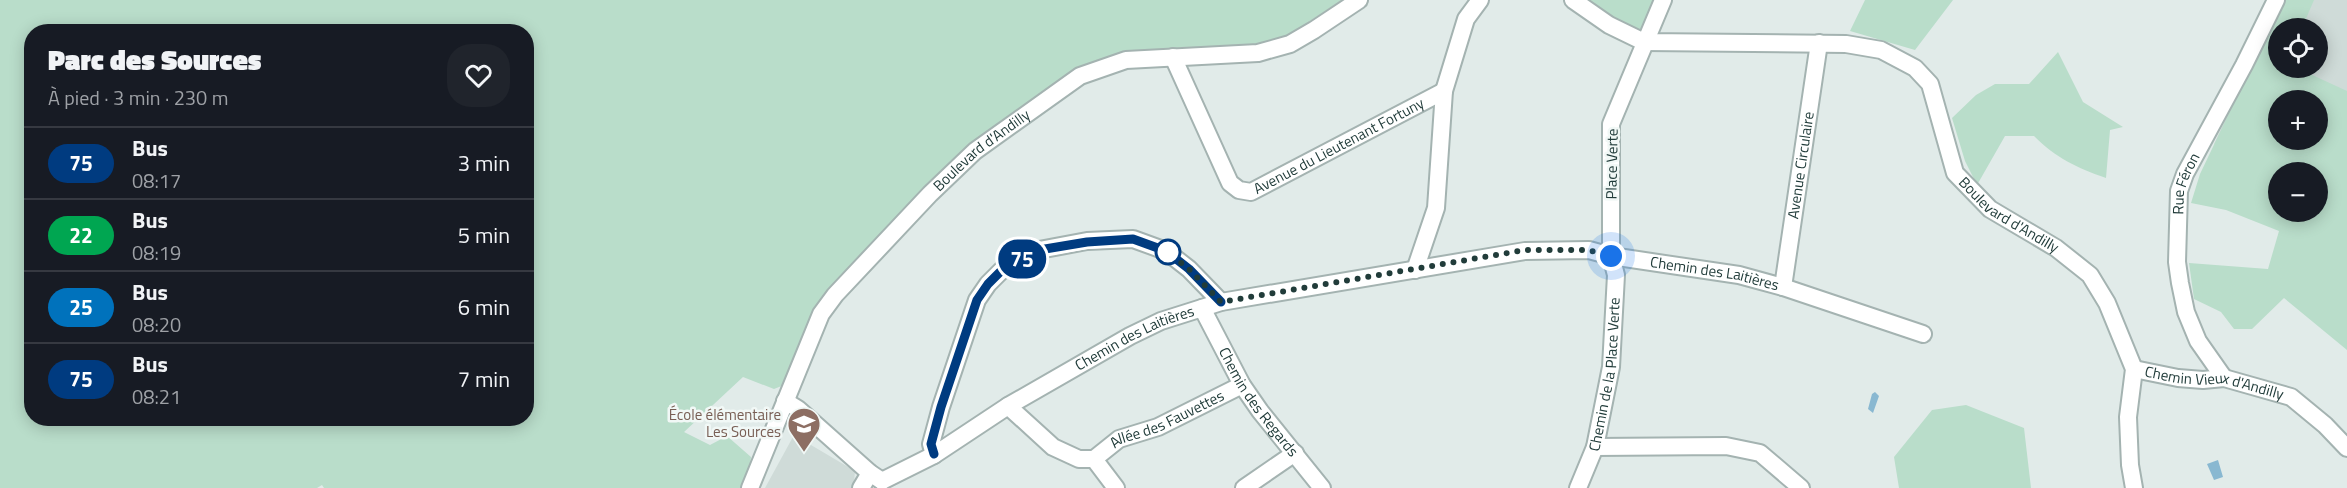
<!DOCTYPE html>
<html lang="fr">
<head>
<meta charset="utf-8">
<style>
	:root { --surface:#171b24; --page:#20242c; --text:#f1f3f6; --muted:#9ea1a6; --line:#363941 }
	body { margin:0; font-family:"Titillium Web",sans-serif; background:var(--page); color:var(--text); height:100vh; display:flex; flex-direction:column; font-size:22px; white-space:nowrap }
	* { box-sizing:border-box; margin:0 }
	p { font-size:20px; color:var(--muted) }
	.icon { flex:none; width:33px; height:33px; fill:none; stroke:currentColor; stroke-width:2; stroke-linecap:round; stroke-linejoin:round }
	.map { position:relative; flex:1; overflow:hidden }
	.panel { position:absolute; left:24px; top:24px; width:510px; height:402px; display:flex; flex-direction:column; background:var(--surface); border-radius:24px; box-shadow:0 3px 15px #0003 }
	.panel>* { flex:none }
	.badge { padding:0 12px; border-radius:20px; font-size:21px; line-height:39px }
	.controls { position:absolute; left:2268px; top:18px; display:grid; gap:12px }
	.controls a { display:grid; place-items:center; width:60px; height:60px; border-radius:50%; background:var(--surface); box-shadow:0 3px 15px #0003; font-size:30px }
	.you { position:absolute; width:30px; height:30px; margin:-15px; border:4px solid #fff; border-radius:50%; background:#1a73e8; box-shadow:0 0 0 9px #1a73e833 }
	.map>.badge { position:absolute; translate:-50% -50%; box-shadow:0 0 0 3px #fff }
	.round { display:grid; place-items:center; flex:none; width:63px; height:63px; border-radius:24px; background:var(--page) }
	.overview { display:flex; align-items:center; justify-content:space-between; height:102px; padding:0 24px }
	h1 { font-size:28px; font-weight:800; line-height:45px }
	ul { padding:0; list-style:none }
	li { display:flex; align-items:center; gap:18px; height:72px; padding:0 24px; border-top:2px solid var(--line) }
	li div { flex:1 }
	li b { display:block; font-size:22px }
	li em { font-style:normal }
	li .badge { min-width:66px; font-weight:700; text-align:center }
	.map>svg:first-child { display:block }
	.built { fill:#cfdbd8; fill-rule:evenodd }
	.green { fill:#b9ddca; fill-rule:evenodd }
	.water { fill:#89b8d1 }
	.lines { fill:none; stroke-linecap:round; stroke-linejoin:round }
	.street-casing { stroke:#a4b3b1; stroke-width:20 }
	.street { stroke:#fff; stroke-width:16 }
	.line-casing { stroke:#fff; stroke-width:14 }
	.line { stroke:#003b80; stroke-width:9 }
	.walk { stroke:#213c3a; stroke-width:6; stroke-dasharray:0 10.8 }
	.stop-dot { fill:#fff; stroke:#003b80; stroke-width:3 }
	.labels { text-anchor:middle; stroke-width:5; stroke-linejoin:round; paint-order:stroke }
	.street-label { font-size:15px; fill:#213c3a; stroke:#f1f8f6 }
	.education-label { font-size:15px; fill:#785e54; stroke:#f1f8f6; text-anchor:end }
</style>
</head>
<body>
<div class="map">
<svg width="2347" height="488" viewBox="0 0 2347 488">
	<rect width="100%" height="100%" fill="#e1ebe9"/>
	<path class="built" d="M2281 0H2347V185L2318 172 2214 144ZM2278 28H2318V68H2278ZM2278 100H2318V140H2278Z
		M794 435 855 471 854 483 851 488H765Z"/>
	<path class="green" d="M0 0H1342L1283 39 1255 46 1129 51 1076 72 919 196 814 308 784 385 774 389 743 377 684 432 710 445 727 436 751 457 749 477 744 488H324L322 485 317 488H0ZM32 32H526V418H32Z
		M1589 0H1653L1640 32 1614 18Z
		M1865 0H1953L1915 50 1850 31Z
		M2283 0H2314L2302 28H2278V68H2297L2347 91V350L2284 298 2252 329H2234L2221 312 2194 299 2189 263 2268 269 2279 231 2226 210 2191 203 2200 174ZM2278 100H2318V140H2278ZM2278 172H2318V212H2278Z
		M2058 52 2083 102 2123 127 2110 130 2106 178C2077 168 2056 158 2034 136H2005L1977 185 1965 161 1952 118 1976 95 1995 84H2029Z
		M1966 405 2024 428 2031 488H1899L1894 457 1932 410Z"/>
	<path class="water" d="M1875 392 1879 396 1873 413 1868 409 1872 394Z
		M2218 460 2223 477 2214 480 2207 464Z"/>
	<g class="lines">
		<g class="street-casing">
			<g id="street">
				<path id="s1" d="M1573 0 1609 25 1644 42 1846 44 1881 50 1915 68 1930 84 1955 173 1990 209 2056 248 2090 275 2107 303 2134 369 2128 417 2130 465 2134 488"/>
				<path id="s2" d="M1173 57 1230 183 1239 190 1251 192 1444 91"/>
				<path d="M1415 270 1436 208 1444 91 1466 19 1480 0"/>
				<path id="s3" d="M1783 287 1819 43"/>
				<path id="s4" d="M1202 308 1242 385 1260 411 1322 488"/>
				<path id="s5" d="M2134 369 2178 378 2203 380 2224 378 2291 397 2325 425 2347 448"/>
				<path id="s6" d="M2224 378 2198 341 2186 312 2180 283 2177 262 2179 191 2185 174 2244 65 2276 0"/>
				<path d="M785 401 798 409 870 473 882 481"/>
				<path d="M1008 406 1053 447 1079 459H1094L1116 488"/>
				<path d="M1595 447 1726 446 1760 453 1801 488"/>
				<path d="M934 455 931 444 941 407 977 300 988 284 1003 269 1039 250 1087 241 1133 239 1166 251 1189 269 1221 302"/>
				<path id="s7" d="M1094 459 1119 439 1158 427 1242 385"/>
				<path id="s8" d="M882 481 934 455 1008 406 1130 336 1161 321 1221 302 1525 251 1589 250 1611 256 1739 275 1783 287 1923 334"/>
				<path id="s9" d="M750 488 821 314 835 295 930 194 975 151 1080 76 1126 60 1258 53 1290 44 1314 30 1359 0"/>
				<path d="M861 488 870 473"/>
				<path d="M1244 488 1295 453"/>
				<path id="s10" d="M1578 488 1595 447 1611 367 1616 275 1611 256V124L1663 0"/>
			</g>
		</g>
		<use href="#street" class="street"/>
	</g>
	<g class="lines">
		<g class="line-casing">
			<path id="line" d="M934 454 931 444 941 407 977 300 988 284 1003 269 1039 250 1087 242 1133 239 1166 251 1189 269 1221 302"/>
		</g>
		<use href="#line" class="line"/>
		<path class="walk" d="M1168 252 1166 251 1189 269 1221 302 1525 250H1588L1611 256"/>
	</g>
	<defs>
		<g id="school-pin" transform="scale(1.725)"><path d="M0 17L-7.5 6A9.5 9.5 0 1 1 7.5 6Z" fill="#8d6e63" stroke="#f1f8f6"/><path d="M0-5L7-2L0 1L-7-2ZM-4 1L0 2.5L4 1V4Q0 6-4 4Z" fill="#fff"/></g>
	</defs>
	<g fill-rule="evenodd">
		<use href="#school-pin" x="804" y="424"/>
	</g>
	<circle class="stop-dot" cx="1168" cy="252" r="12"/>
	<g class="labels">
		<g class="street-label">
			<text dy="5" stroke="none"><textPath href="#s2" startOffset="261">Avenue du Lieutenant Fortuny</textPath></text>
			<text dy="5" stroke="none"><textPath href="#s9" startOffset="418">Boulevard d'Andilly</textPath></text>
			<text transform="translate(1612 164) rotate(-89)" y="5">Place Verte</text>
			<text dy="5" stroke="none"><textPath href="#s3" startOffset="123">Avenue Circulaire</textPath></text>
			<text dy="5" stroke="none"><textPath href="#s6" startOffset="207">Rue Féron</textPath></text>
			<text dy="5" stroke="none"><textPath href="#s1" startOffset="542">Boulevard d'Andilly</textPath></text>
			<text dy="5" stroke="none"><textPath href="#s8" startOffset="885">Chemin des Laitières</textPath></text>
			<text dy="5" stroke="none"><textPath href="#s8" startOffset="291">Chemin des Laitières</textPath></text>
			<text dy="5" stroke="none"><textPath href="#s10" startOffset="118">Chemin de la Place Verte</textPath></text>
			<text dy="5" stroke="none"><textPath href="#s5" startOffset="82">Chemin Vieux d'Andilly</textPath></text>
			<text dy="5" stroke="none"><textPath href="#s4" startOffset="110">Chemin des Regards</textPath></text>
			<text dy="5" stroke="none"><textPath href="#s7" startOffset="84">Allée des Fauvettes</textPath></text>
		</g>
		<g class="education-label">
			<text x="781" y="420">École élémentaire<tspan x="781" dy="17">Les Sources</tspan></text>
		</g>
	</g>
</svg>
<div class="controls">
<a><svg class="icon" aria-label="locate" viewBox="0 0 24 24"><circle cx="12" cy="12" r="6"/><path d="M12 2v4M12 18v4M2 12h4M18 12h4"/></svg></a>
<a>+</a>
<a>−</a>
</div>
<div class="you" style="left:1611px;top:256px"></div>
<b class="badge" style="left:1022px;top:259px;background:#003b80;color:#fff">75</b>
<section class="panel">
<div class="overview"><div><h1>Parc des Sources</h1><p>À pied · 3 min · 230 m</p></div><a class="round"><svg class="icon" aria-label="heart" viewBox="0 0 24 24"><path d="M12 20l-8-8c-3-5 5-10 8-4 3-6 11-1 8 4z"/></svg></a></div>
<ul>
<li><span class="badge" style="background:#003b80;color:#fff">75</span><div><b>Bus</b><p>08:17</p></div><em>3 min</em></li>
<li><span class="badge" style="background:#00a651;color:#fff">22</span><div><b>Bus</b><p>08:19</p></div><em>5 min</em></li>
<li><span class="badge" style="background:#0072bc;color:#fff">25</span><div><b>Bus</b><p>08:20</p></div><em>6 min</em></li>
<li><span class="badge" style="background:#003b80;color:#fff">75</span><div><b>Bus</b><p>08:21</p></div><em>7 min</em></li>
</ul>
</section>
</div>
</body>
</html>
